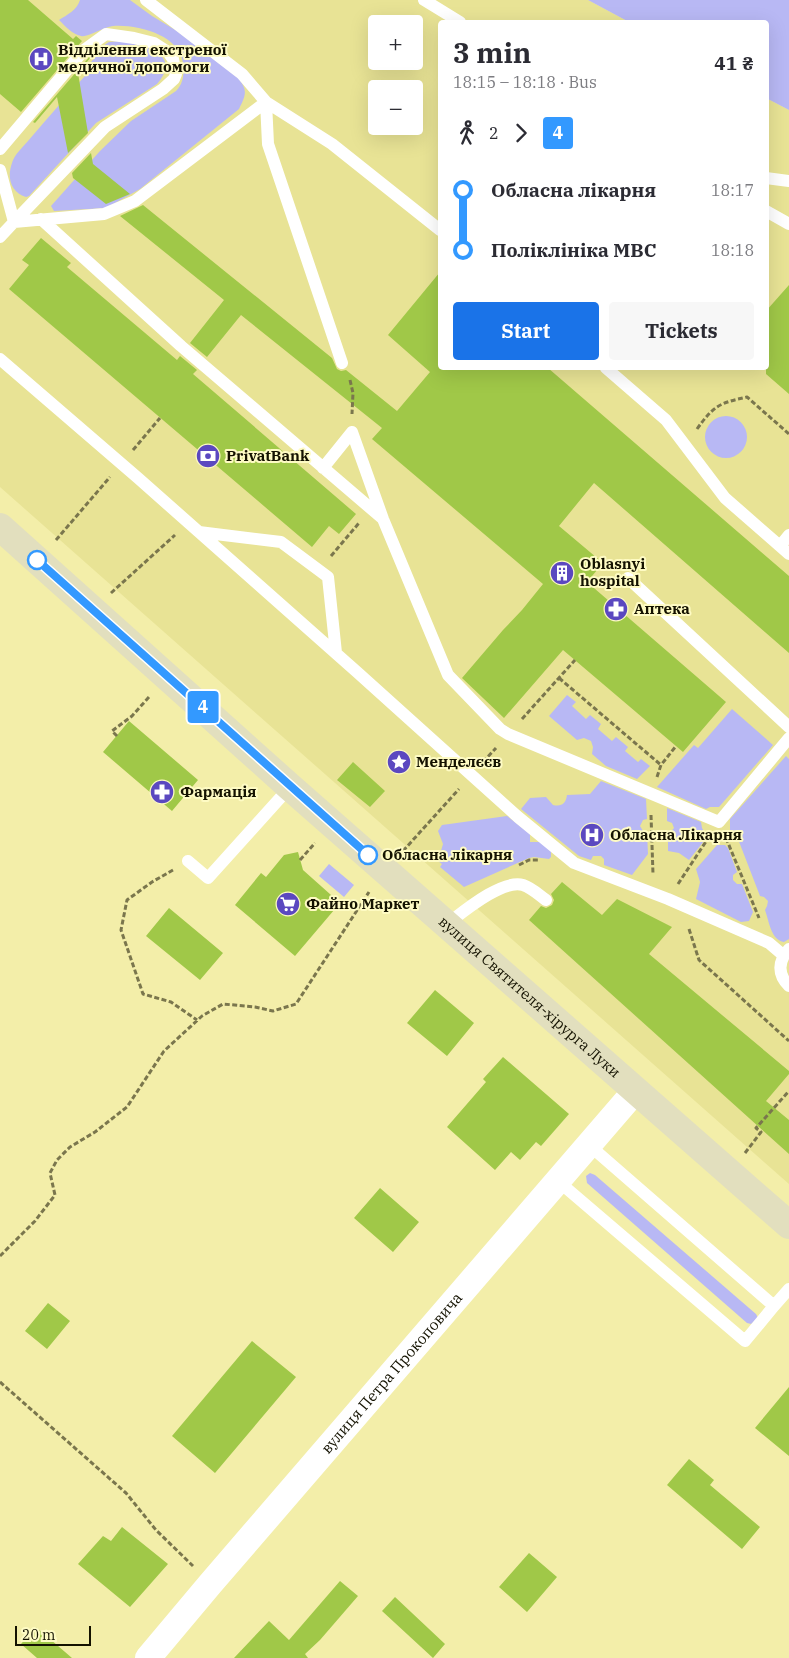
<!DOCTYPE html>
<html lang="en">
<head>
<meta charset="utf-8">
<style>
	:root { --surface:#fff; --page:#f7f7f7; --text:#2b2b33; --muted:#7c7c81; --accent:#1a73e8 }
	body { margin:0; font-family:"IBM Plex Serif",serif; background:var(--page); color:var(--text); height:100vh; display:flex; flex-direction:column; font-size:19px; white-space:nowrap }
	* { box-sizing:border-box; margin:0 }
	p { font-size:16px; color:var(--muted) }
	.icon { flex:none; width:28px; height:28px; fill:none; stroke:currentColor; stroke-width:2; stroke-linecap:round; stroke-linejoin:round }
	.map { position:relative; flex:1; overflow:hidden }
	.drawer { position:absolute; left:438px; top:20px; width:331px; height:350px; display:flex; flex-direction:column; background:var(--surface); border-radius:5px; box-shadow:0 5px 20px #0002 }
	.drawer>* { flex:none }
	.badge { padding:0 10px; border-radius:4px; font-size:18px; line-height:32px }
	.fabs { position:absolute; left:368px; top:15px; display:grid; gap:10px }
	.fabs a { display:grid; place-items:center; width:55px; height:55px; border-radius:5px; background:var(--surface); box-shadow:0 5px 20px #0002; font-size:25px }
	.scale { position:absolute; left:15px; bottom:12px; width:76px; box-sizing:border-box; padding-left:5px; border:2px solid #141200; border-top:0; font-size:14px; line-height:18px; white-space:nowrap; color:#141200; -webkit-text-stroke:4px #fefbc4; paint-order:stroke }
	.map>.badge { position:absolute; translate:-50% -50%; box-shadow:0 0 0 2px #fff }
	.legs { display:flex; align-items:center; gap:8px; height:55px; padding:0 15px; font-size:16px }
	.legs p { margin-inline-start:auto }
	.head { display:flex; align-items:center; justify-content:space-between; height:85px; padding:0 15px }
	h1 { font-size:28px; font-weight:800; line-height:38px }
	.button { display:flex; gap:10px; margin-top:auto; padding:10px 15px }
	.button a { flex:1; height:58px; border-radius:5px; background:var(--accent); color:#fff; font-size:20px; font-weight:800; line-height:58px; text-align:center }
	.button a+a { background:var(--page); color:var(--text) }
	ul { padding:0 15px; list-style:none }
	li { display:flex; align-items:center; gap:18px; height:60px; font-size:19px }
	li i { display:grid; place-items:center; width:8px; height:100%; margin:0 6px; background:currentColor }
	li i::after { content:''; width:12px; height:12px; margin:-6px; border:4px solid; border-radius:50%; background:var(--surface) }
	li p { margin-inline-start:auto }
	li:first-child i { background:linear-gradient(#0000 50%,currentColor 0) }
	li:last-child i { background:linear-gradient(currentColor 50%,#0000 0) }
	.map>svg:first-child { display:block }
	.built { fill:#e8e395; fill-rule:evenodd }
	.green { fill:#b8b8f4 }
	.building { fill:#a0c848 }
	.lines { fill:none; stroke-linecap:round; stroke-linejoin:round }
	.path { stroke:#7a764d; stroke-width:3; stroke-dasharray:5 2.5; stroke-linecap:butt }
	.lane { stroke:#fff; stroke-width:12 }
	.street { stroke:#fff; stroke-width:26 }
	.secondary { stroke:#e2dfbe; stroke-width:28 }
	.line-1-casing { stroke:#fff; stroke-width:11 }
	.line-1 { stroke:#39f; stroke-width:8 }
	.stop-1-dot { fill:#fff; stroke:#39f; stroke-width:2.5 }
	.labels { text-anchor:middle; stroke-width:4; stroke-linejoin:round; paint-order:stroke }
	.poi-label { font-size:15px; font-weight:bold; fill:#141200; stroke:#fefbc4; text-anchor:start }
	.stop-label { font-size:15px; font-weight:bold; fill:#141200; stroke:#fefbc4; text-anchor:start }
	.street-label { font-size:15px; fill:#141200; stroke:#fefbc4 }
</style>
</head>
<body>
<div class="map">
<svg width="789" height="1658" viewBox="0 0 789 1658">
	<rect width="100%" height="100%" fill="#f3eea9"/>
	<path class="built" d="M0 0H588L629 22H440V368H766V98L789 110V1184L0 487ZM376 24H414V61H376ZM376 89H414V126H376Z"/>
	<path class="green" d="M80 0H130L152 16 177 31 238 78C248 90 246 95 239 109L140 189 106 208 54 211 51 206 100 151 131 121 176 91C184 83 184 73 183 63 180 35 137 24 113 26 103 27 87 38 81 36 72 34 65 26 59 20 67 15 77 10 80 0Z
		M588 0H789V110L766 98V22H629Z
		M121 41C144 46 183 53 157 84L96 123 29 196 26 197C10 192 7 177 12 163 14 155 23 147 28 141 50 115 72 90 95 65L91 62 99 53 97 50 109 42Z
		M705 437a21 21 0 1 1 42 0a21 21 0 1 1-42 0Z
		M567 695 576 702 572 706 586 719 590 715 601 724 598 729 612 741 616 737 628 747 625 751 638 762 641 759 650 766 637 779 606 766 592 754 593 747 591 741 584 738 577 740 549 716Z
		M732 709 773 745 719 807H710L706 809 657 787 694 745 698 748Z
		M786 756 789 759V939L784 942C771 940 769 921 765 910L767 906 768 901 764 897 760 896 738 839 730 830V819Z
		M601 781 646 799 647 819 643 820 640 826 643 831 647 832 648 854 632 875 604 865V859L601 856H593L591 860 579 856 521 809 530 798 546 797 553 805C562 807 566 803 567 795L590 794Z
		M667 808 701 822 702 828 706 835 704 841 689 860 679 853 668 851V835L674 828 672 823 667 821Z
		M507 816 530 834V842H541L551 851V857L549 859 534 857 529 858 464 887 440 867 442 864 438 861 443 844 438 831 442 825Z
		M717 845H725L728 848 737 872 733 875V880L737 884H742L753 912 749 921 741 922 696 899 700 882 696 869Z
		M329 864 354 885 344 897 319 876Z
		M590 1173 595 1175 756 1314 758 1318 751 1324 747 1323 587 1183 586 1176Z"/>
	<path class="building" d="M0 0H28L73 39 76 36 82 41 21 112 0 94Z
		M95 52 78 73 88 133 68 153 57 97 35 123 33 122 90 56Z
		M91 153 93 164 130 194 106 204 73 178 72 173Z
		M143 205 332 358 337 369 341 371 346 370 397 411 430 372 388 335 440 272V368H548L789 576V653L594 483 559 526 603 563 587 582 726 702 683 752 563 650 504 718 462 678 503 630 522 610 543 584 372 439 382 428 241 315 207 357 190 343 224 300 120 216Z
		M41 238 71 263 67 267 177 360 180 356 197 370 193 374 356 514 339 534 329 526 312 547 9 289 29 265 22 260Z
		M789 285V394L766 374V311Z
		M129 721 198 780 172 811 103 752Z
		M353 762 385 791 370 807 337 780Z
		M298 852 303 870 340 903 295 956 235 905 261 873 266 877 284 855Z
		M562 882 602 915 617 899 672 927 649 954 789 1071V1074L766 1101 789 1120V1154L529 920 541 906 546 908 552 905 554 900 551 894Z
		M169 908 223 953 200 980 146 936Z
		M435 990 474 1023 447 1056 407 1023Z
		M503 1057 569 1114 541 1146 536 1142 520 1160 511 1152 495 1170 447 1127 486 1082 483 1079Z
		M380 1188 419 1222 393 1252 354 1218Z
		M48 1303 70 1321 47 1349 25 1331Z
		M252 1341 296 1377 215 1473 172 1436Z
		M789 1387V1456L755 1428Z
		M689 1459 714 1480 710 1485 760 1527 742 1549 667 1485Z
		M122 1527 168 1564 130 1607 78 1564 103 1536 111 1541Z
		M529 1553 557 1577 527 1612 499 1587Z
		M340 1581 358 1596 320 1640 305 1654 308 1658H234L269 1621 289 1640Z
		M395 1597 445 1644 433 1658 382 1611Z
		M36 1627 72 1658H37L21 1644Z"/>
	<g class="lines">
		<path class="path" d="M350 380 353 393 352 414
			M697 429C714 405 720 403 747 397L789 434
			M133 450 160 418
			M56 540 110 477
			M331 556 359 523
			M111 593 175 535
			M559 678 661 765
			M522 719 575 660
			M117 736 112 731 132 716 149 697
			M483 762 496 748
			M657 777 661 765 676 746
			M651 815 653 874
			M726 838 759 918
			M403 851 459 789
			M300 860 315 843
			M519 865 529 860H539
			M173 870 152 882 127 900 121 930 143 994 171 1002 197 1020
			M678 884 709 837
			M689 929 699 960 789 1041
			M745 1153 761 1132 756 1128 789 1091
			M0 1256 35 1221 55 1195 50 1173 57 1160 70 1147 95 1132 127 1107 164 1051 202 1016 223 1004 255 1007 273 1011 296 1004 369 892
			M0 1382 126 1493 156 1530 193 1566"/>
		<path class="lane" d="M146 0 242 74 266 102 268 144 342 363
			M424 0 460 22
			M0 149 84 50 106 34 134 38 154 43 168 52 173 59 176 74 174 79 163 89 105 127 14 222
			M0 170 14 222
			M766 178 789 181
			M766 211 789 224
			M41 219 181 346 382 518
			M0 237 14 222 104 214 135 201 266 102 332 144 440 230
			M0 359 138 478 357 672 518 817 574 863 668 899 769 943 783 955
			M606 368 666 420 725 498 789 554
			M352 432 383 519 448 675 500 729 508 734 719 822 789 738
			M323 468 352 432
			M199 532 281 542 328 577 336 653
			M780 546 789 535
			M628 578 789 727
			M188 861 208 878 290 787
			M447 924C463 912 502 879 523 885 532 888 539 895 546 900
			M789 949C778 961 777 974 789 986
			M589 1145 774 1306 789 1289
			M558 1181 745 1341 774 1306"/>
		<path class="street" id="s1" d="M148 1658 211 1583 636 1090"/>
		<path class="secondary" id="s2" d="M0 527 290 787 789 1225"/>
	</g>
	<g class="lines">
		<g class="line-1-casing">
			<path id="line-1" d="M37 560 368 855"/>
		</g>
		<use href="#line-1" class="line-1"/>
	</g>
	<defs>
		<g id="hospital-disc" transform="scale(1.25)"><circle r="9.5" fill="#5b48c0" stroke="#fefbc4"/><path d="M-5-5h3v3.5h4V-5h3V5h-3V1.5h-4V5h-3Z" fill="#fff"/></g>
		<g id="bank-disc" transform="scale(1.25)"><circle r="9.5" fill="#5b48c0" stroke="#fefbc4"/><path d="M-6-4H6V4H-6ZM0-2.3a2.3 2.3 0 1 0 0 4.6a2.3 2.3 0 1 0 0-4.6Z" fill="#fff"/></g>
		<g id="building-disc" transform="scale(1.25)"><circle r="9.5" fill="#5b48c0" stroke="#fefbc4"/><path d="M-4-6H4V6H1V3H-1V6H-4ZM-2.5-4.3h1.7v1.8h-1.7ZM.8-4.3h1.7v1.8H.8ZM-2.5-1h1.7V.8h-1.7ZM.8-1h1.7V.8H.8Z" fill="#fff"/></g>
		<g id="pharmacy-disc" transform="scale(1.25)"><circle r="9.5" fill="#5b48c0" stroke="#fefbc4"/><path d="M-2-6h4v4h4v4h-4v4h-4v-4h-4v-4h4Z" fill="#fff"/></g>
		<g id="sight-disc" transform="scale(1.25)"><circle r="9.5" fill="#5b48c0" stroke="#fefbc4"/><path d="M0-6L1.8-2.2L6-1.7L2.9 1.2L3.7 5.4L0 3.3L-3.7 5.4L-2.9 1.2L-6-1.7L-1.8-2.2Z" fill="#fff"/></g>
		<g id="supermarket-disc" transform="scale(1.25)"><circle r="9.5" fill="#5b48c0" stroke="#fefbc4"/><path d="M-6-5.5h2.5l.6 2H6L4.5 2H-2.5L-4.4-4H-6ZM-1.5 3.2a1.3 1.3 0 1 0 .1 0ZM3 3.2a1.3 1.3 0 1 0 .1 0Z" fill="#fff"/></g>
	</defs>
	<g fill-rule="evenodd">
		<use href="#hospital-disc" x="41" y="59"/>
		<use href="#bank-disc" x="208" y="456"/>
		<use href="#building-disc" x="562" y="573"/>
		<use href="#pharmacy-disc" x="616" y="609"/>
		<use href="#sight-disc" x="399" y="762"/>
		<use href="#pharmacy-disc" x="162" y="792"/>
		<use href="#hospital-disc" x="592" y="835"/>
		<use href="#supermarket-disc" x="288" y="904"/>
	</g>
	<g class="stop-1-dot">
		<circle cx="37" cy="560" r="9"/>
		<circle cx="368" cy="855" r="9"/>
	</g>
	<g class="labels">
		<g class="poi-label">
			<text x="58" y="55">Відділення екстреної<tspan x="58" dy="17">медичної допомоги</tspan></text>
			<text x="226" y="461">PrivatBank</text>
			<text x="580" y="569">Oblasnyi<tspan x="580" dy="17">hospital</tspan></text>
			<text x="634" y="614">Аптека</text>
			<text x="416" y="767">Менделєєв</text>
			<text x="180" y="797">Фармація</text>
			<text x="610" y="840">Обласна Лікарня</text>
			<text x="306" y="909">Файно Маркет</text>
		</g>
		<g class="stop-label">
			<text x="382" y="860">Обласна лікарня</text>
		</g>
		<g class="street-label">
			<text dy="5" stroke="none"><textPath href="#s2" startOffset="708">вулиця Святителя-хірурга Луки</textPath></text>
			<text dy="5" stroke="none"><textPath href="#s1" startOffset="375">вулиця Петра Прокоповича</textPath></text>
		</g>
	</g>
</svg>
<div class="fabs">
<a>+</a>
<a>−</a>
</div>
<div class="scale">20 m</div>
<b class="badge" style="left:203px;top:707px;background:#39f;color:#fff">4</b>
<section class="drawer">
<div class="head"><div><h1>3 min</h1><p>18:15 – 18:18 · Bus</p></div><b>41 ₴</b></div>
<div class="legs"><svg class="icon" aria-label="walk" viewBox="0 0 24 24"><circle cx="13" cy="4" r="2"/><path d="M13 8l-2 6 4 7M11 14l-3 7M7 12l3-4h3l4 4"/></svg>2<svg class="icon" aria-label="forward" viewBox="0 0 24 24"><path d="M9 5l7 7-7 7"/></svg><b class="badge" style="background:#39f;color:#fff">4</b></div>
<ul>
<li><i style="color:#39f"></i><b>Обласна лікарня</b><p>18:17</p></li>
<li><i style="color:#39f"></i><b>Поліклініка МВС</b><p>18:18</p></li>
</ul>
<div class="button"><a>Start</a><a>Tickets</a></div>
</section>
</div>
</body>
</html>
